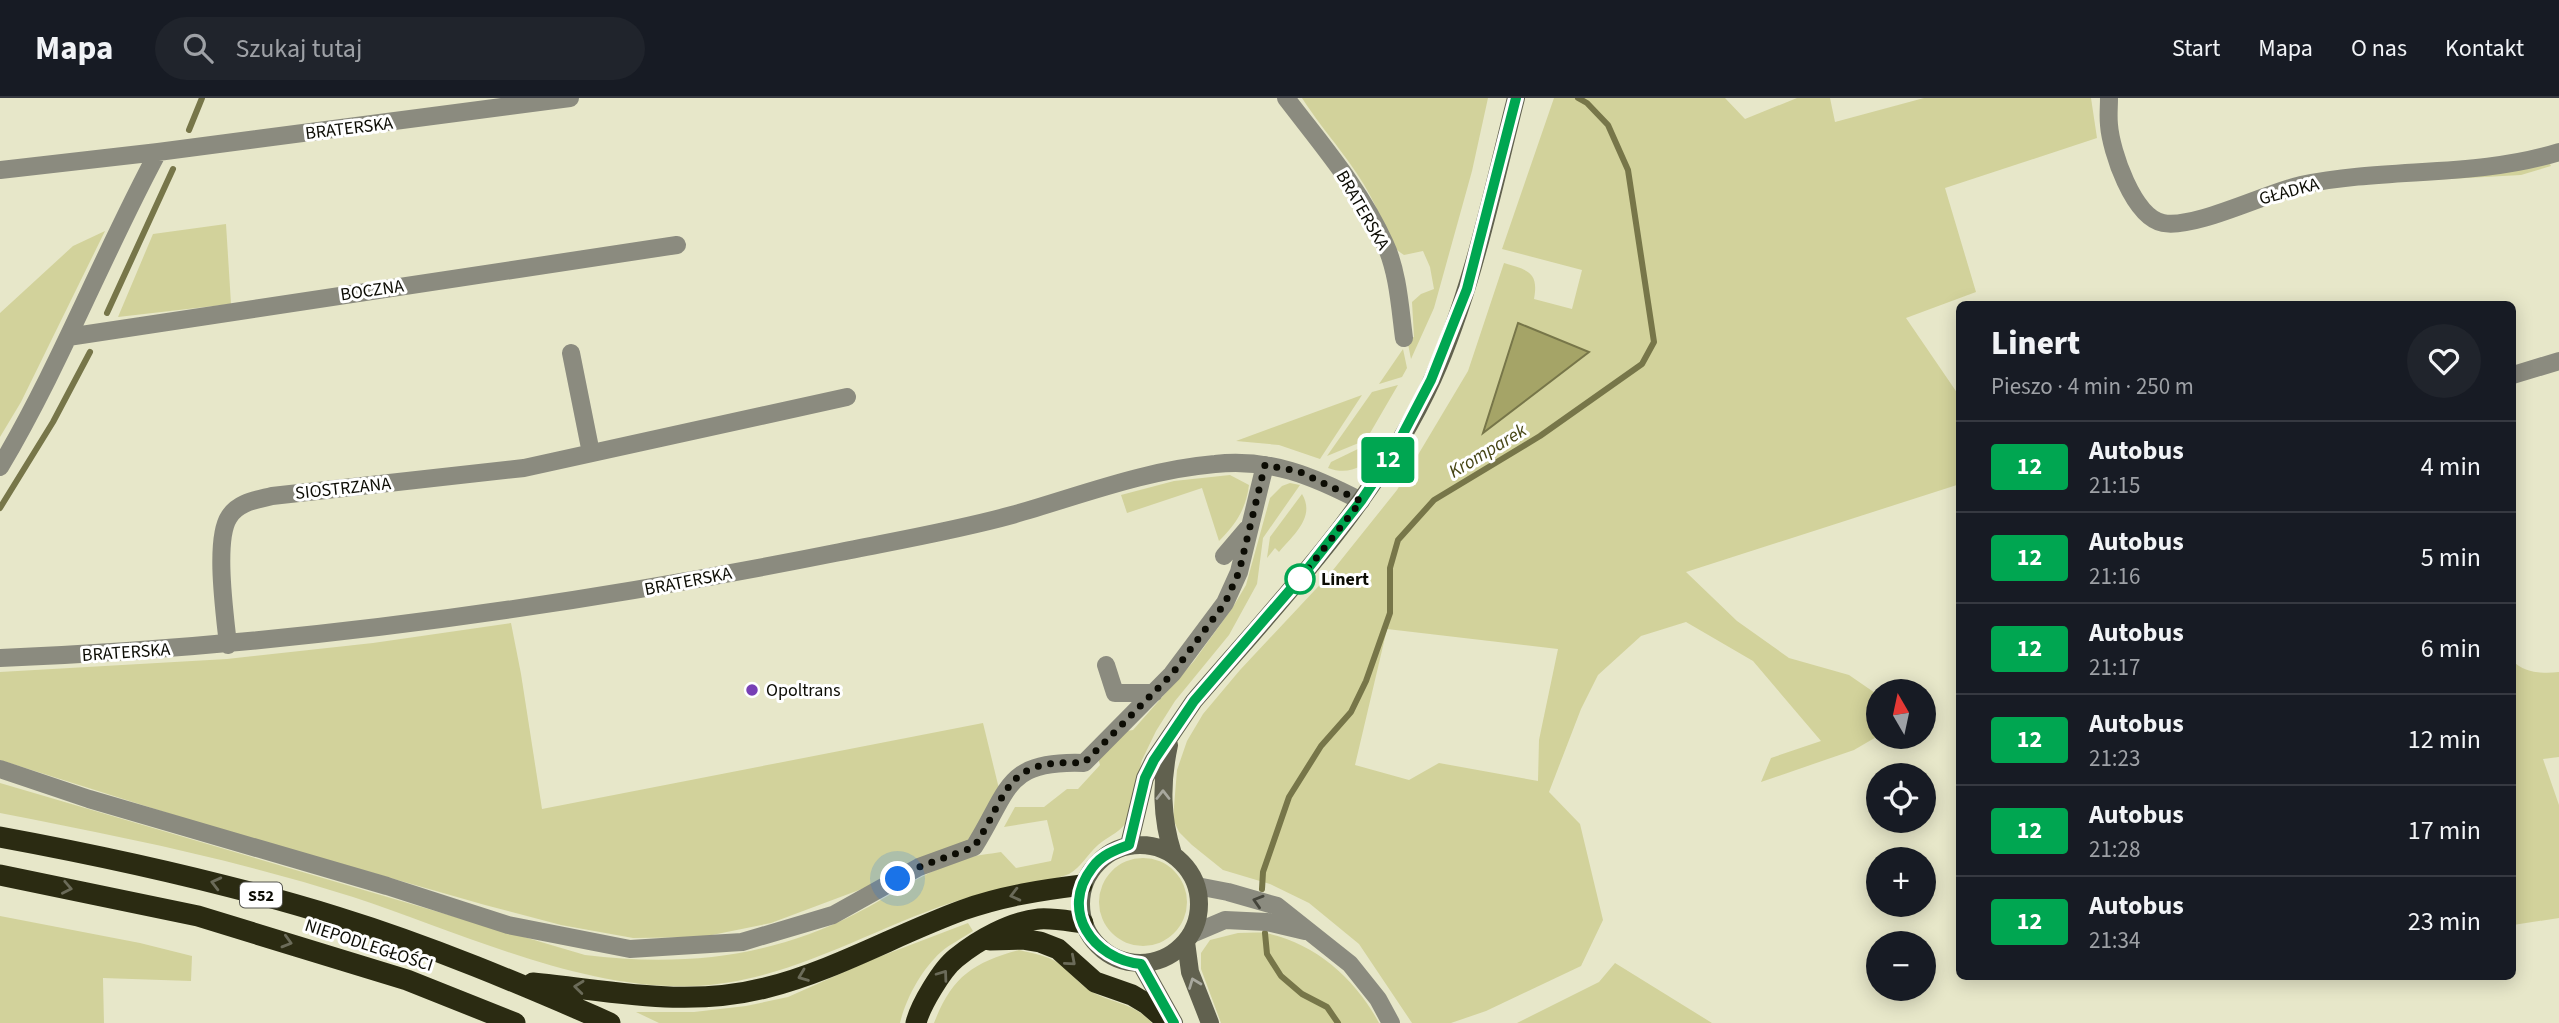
<!DOCTYPE html>
<html lang="pl">
<head>
<meta charset="utf-8">
<style>
	:root { --surface:#171b24; --page:#20242c; --text:#f1f3f6; --muted:#9ea1a6; --line:#363941 }
	body { margin:0; font-family:"Source Sans 3",sans-serif; background:var(--page); color:var(--text); height:100vh; display:flex; flex-direction:column; font-size:26px; white-space:nowrap }
	* { box-sizing:border-box; margin:0 }
	p { font-size:23px; color:var(--muted) }
	.icon { flex:none; width:38px; height:38px; fill:none; stroke:currentColor; stroke-width:2; stroke-linecap:round; stroke-linejoin:round }
	.map { position:relative; flex:1; overflow:hidden }
	.details { position:absolute; left:1956px; top:203px; width:560px; height:679px; display:flex; flex-direction:column; background:var(--surface); border-radius:10px; box-shadow:0 4px 18px #0003 }
	.details>* { flex:none }
	.badge { padding:0 14px; border-radius:5px; font-size:24px; line-height:46px }
	.needle { width:46px; rotate:351deg }
	.controls { position:absolute; left:1866px; top:581px; display:grid; gap:14px }
	.controls a { display:grid; place-items:center; width:70px; height:70px; border-radius:50%; background:var(--surface); box-shadow:0 4px 18px #0003; font-size:35px }
	.you { position:absolute; width:35px; height:35px; margin:-18px; border:5px solid #fff; border-radius:50%; background:#1a73e8; box-shadow:0 0 0 10px #1a73e833 }
	.map>.badge { position:absolute; translate:-50% -50%; box-shadow:0 0 0 4px #fff }
	.round { display:grid; place-items:center; flex:none; width:74px; height:74px; border-radius:37px; background:var(--page) }
	.summary { display:flex; align-items:center; justify-content:space-between; height:119px; padding:0 35px }
	h1 { font-size:33px; font-weight:800; line-height:52px }
	ul { padding:0; list-style:none }
	li { display:flex; align-items:center; gap:21px; height:91px; padding:0 35px; border-top:2px solid var(--line) }
	li div { flex:1 }
	li b { display:block; font-size:26px }
	li em { font-style:normal }
	li .badge { min-width:77px; font-weight:700; text-align:center }
	header { display:flex; align-items:center; gap:42px; box-sizing:border-box; height:98px; padding:0 35px; background:var(--surface); border-bottom:2px solid var(--line) }
	header strong { font-size:33px }
	nav { display:flex; gap:38px; margin-inline-start:auto; font-size:24px }
	.search { width:490px; height:63px; background:var(--page); display:flex; align-items:center; gap:18px; box-sizing:border-box; padding:0 24px; border-radius:38px; color:var(--muted); font-size:26px }
	.map>svg:first-child { display:block }
	.green { fill:#d2d29b; fill-rule:evenodd }
	.water { fill:#a5a467; stroke:#777649; stroke-width:2 }
	.lines { fill:none; stroke-linecap:round; stroke-linejoin:round }
	.stream { stroke:#777649; stroke-width:6 }
	.street { stroke:#8b8b7f; stroke-width:18 }
	.secondary { stroke:#61614f; stroke-width:18 }
	.highway { stroke:#2b2b12; stroke-width:21 }
	.oneway { stroke:#a8a89e }
	.oneway2 { stroke:#6b6b59 }
	.oneway3 { stroke:#45453b }
	.line-casing { stroke:#fff; stroke-width:16 }
	.line { stroke:#00a651; stroke-width:10 }
	.walk { stroke:#0c0c04; stroke-width:7; stroke-dasharray:0 12.6 }
	.stop-dot { fill:#fff; stroke:#00a651; stroke-width:3.5 }
	.poi-dot { fill:#773fb5; stroke:#fff; stroke-width:2.5 }
	.labels { text-anchor:middle; stroke-width:6; stroke-linejoin:round; paint-order:stroke }
	.shield { fill:#fff; stroke:#55554f; stroke-width:2 }
	.shield-label { font-size:16px; font-weight:bold; fill:#0c0c04 }
	.street-label { font-size:18px; fill:#0c0c04; stroke:#fff }
	.stop-label { font-size:18px; font-weight:bold; fill:#0c0c04; stroke:#fff; text-anchor:start }
	.poi-label { font-size:18px; fill:#0c0c04; stroke:#fff; text-anchor:start }
	.water-label { font-size:19px; font-style:italic; fill:#474616; stroke:#fff }
</style>
</head>
<body>
<header>
<strong>Mapa</strong>
<div class="search"><svg class="icon" aria-label="search" viewBox="0 0 24 24"><circle cx="10" cy="10" r="6"/><path d="M15 15l6 6"/></svg>Szukaj tutaj</div>
<nav><a>Start</a><a>Mapa</a><a>O nas</a><a>Kontakt</a></nav>
</header>
<div class="map">
<svg width="2559" height="925" viewBox="0 0 2559 925">
	<rect width="100%" height="100%" fill="#e7e7c9"/>
	<path class="green" d="M1302 0H1488L1472 73 1434 210 1411 261 1407 241 1414 239 1412 204 1421 196 1434 191 1430 169 1423 153 1404 157C1386 146 1384 126 1375 107 1357 68 1325 36 1302 0Z
		M1554 0H1725L1745 21 1797 0H1830L1835 24 1924 0H2091L2097 40 1945 90 1976 194 1906 220 1960 299V386L1686 474 1737 523 1789 560 1849 577 1878 597V638L1854 652 1761 684 1771 660 1821 643 1753 563 1686 524 1641 538 1598 577 1581 611 1549 694 1580 726 1603 822 1581 868 1486 913 1451 925H1412L1359 846 1309 805 1270 786 1223 772 1192 747 1179 734 1173 721 1177 672 1187 643 1203 616 1240 572 1329 477 1397 392 1468 273 1504 165C1528 172 1539 174 1534 201L1572 211 1582 172 1502 151ZM1518 225 1588 255 1484 334V333ZM1387 531 1558 551 1539 642 1538 683 1439 665 1409 682 1355 667Z
		M2549 64 2551 68 2521 77 2413 83Z
		M226 126 231 206 118 219 153 136Z
		M105 133 21 304 0 339V215L73 148Z
		M1403 251 1407 270 1402 279 1379 286Z
		M1398 287 1366 342 1327 358 1372 294Z
		M1362 297 1320 361 1279 347 1236 343Z
		M1362 349 1369 350 1374 353C1364 371 1347 377 1328 370L1331 364Z
		M1230 377 1249 387C1246 411 1236 426 1219 443L1202 390 1127 415 1121 397 1174 383Z
		M1290 385 1300 387 1263 440 1257 486 1229 537 1175 603 1156 633 1142 662 1125 726C1117 736 1107 739 1098 747 1087 757 1081 769 1069 776 1037 788 1000 790 966 800 873 828 791 885 691 888 580 892 457 833 353 799 237 762 119 738 0 715V685L585 857C680 869 769 860 855 816 891 798 926 772 965 761 976 757 989 756 1001 754L1016 770 1051 763 1054 751 1047 722 1004 729 1015 709H1044L1067 691H1078L1100 667 1097 656 1121 634 1133 632 1194 563 1233 509 1246 487 1270 400 1282 388Z
		M1302 396C1316 419 1293 437 1279 454L1275 450 1267 460 1270 439Z
		M511 525 521 576 542 711 983 625 1001 699 974 749 771 825 702 839 633 840 561 827 485 807 215 730 0 662V574L227 561 373 545Z
		M2513 563C2524 575 2544 576 2559 574V659L2543 661 2559 707V820L2513 827Z
		M1099 804a44 44 0 1 1 88 0a44 44 0 1 1-88 0Z
		M0 818 140 845 192 858 191 883 103 880 104 925H0Z
		M968 825 973 833C963 840 950 846 941 854 922 871 906 900 900 925H659L636 914H694L746 908 788 899 871 862Z
		M1238 835C1247 835 1257 834 1266 835 1315 845 1356 881 1379 925H1221L1201 871V855L1210 842Z
		M1019 852C1035 856 1052 858 1065 870 1074 878 1082 889 1094 895 1115 906 1134 905 1152 925H934C952 879 972 865 1019 852Z
		M1615 865 1712 925H1517L1599 884Z"/>
	<path class="water" d="M1518 225 1589 254 1483 335Z"/>
	<g class="lines">
		<path class="stream" d="M189 32 202 0
			M107 215 173 71
			M0 410 53 324 90 254
			M1262 791 1263 774 1289 699 1321 648 1351 614 1366 583 1390 515V470L1398 442 1434 402 1540 338 1642 266 1654 244 1628 72 1608 27 1587 5 1578 0
			M1265 835 1267 856 1281 878 1302 896 1327 909 1338 925"/>
		<path class="street" d="M1286 0C1321 46 1361 92 1385 146 1398 174 1400 210 1404 240
			M2109 0C2109 9 2108 18 2109 27 2111 53 2133 119 2163 125 2195 131 2266 95 2301 87 2386 69 2476 80 2559 54
			M0 72 158 54 570 0
			M68 239 677 147
			M571 255 591 355
			M2513 277 2559 263
			M0 369C60 268 102 158 158 54
			M1224 458 1247 431
			M228 547C225 517 214 442 229 419 238 404 256 402 272 398L524 370 847 299
			M0 560C281 549 560 510 835 455 894 443 954 433 1012 417 1079 398 1145 372 1215 366 1270 360 1313 378 1361 403
			M1106 567 1115 595H1154
			M0 671 89 701 387 788 508 827 630 851 742 844 833 817 919 769 974 749C1010 692 1004 662 1084 665L1172 576 1225 505 1239 474 1265 367
			M1197 788 1228 794 1277 808 1350 866 1378 901 1391 925
			M1192 836 1225 822 1267 824 1305 833"/>
		<path class="secondary" d="M1169 647C1161 685 1161 719 1173 756
			M1081 806a59 59 0 1 1 118 0a59 59 0 1 1-118 0Z
			M1129 747 1145 680 1154 662 1194 603C1281 502 1377 403 1433 280 1473 190 1492 94 1516 0
			M1186 844 1190 874 1210 925
			M1141 866 1174 925"/>
		<path class="highway" d="M0 739C114 760 227 785 337 819 431 848 521 886 610 925
			M0 777 198 818 407 882 515 925
			M990 842 1022 841 1040 844 1058 851 1095 884 1132 897 1147 906 1169 925
			M533 885C613 893 686 910 765 890 834 873 897 836 963 812 1002 798 1042 792 1082 787
			M916 925C920 908 942 871 956 860 978 842 1010 824 1039 821 1054 820 1068 823 1083 825"/>
	</g>
	<defs><path id="oneway-chevron" d="M-2-3.5L2.5 0L-2 3.5" fill="none" stroke-width="1.6" stroke-linecap="round" stroke-linejoin="round" transform="scale(1.75)"/></defs>
	<g class="oneway">
		<use href="#oneway-chevron" transform="translate(1163 697) rotate(-90)"/>
		<use href="#oneway-chevron" transform="translate(1194 885) rotate(-111)"/>
	</g>
	<g class="oneway2">
		<use href="#oneway-chevron" transform="translate(216 785) rotate(-166)"/>
		<use href="#oneway-chevron" transform="translate(67 790) rotate(11)"/>
		<use href="#oneway-chevron" transform="translate(1015 797) rotate(166)"/>
		<use href="#oneway-chevron" transform="translate(287 844) rotate(16)"/>
		<use href="#oneway-chevron" transform="translate(1071 863) rotate(41)"/>
		<use href="#oneway-chevron" transform="translate(943 877) rotate(-54)"/>
		<use href="#oneway-chevron" transform="translate(803 878) rotate(159)"/>
		<use href="#oneway-chevron" transform="translate(579 889) rotate(-174)"/>
	</g>
	<use class="oneway3" href="#oneway-chevron" transform="translate(1258 803) rotate(-163)"/>
	<g class="lines">
		<g class="line-casing">
			<path id="line" d="M1174 925 1141 866C1093 861 1059 813 1092 770 1101 757 1115 752 1129 747L1145 680 1154 662 1194 603 1302 478 1361 403 1393 355 1431 282 1467 191 1516 0"/>
		</g>
		<use href="#line" class="line"/>
		<path class="walk" d="M898 781 919 769 974 749C1011 692 1003 661 1084 665L1172 576 1225 505 1239 474 1265 367 1298 373 1361 403 1300 481"/>
	</g>
	<circle class="stop-dot" cx="1300" cy="481" r="14"/>
	<circle class="poi-dot" cx="752" cy="592" r="7"/>
	<g class="labels">
		<rect class="shield" x="240" y="784.5" width="42" height="25" rx="5"/>
		<g class="shield-label">
			<text x="261" y="803">S52</text>
		</g>
		<g class="street-label">
			<text transform="translate(349 30) rotate(-7)" y="6">BRATERSKA</text>
			<text transform="translate(2289 93) rotate(-15)" y="6">GŁADKA</text>
			<text transform="translate(1363 112) rotate(60)" y="6">BRATERSKA</text>
			<text transform="translate(372 192) rotate(-8)" y="6">BOCZNA</text>
			<text transform="translate(343 390) rotate(-6)" y="6">SIOSTRZANA</text>
			<text transform="translate(688 483) rotate(-11)" y="6">BRATERSKA</text>
			<text transform="translate(126 554) rotate(-4)" y="6">BRATERSKA</text>
			<text transform="translate(369 847) rotate(18)" y="6">NIEPODLEGŁOŚCI</text>
		</g>
		<g class="stop-label">
			<text x="1321" y="487">Linert</text>
		</g>
		<g class="poi-label">
			<text x="766" y="598">Opoltrans</text>
		</g>
		<g class="water-label">
			<text transform="translate(1487 352) rotate(-31)" y="7">Kromparek</text>
		</g>
	</g>
</svg>
<div class="controls">
<a><svg class="needle" viewBox="-14 -14 28 28"><path d="M0-13l5 13h-10z" fill="#e53935"/><path d="M0 13l5-13h-10z" fill="#9ea1a6"/></svg></a>
<a><svg class="icon" aria-label="locate" viewBox="0 0 24 24"><circle cx="12" cy="12" r="6"/><path d="M12 2v4M12 18v4M2 12h4M18 12h4"/></svg></a>
<a>+</a>
<a>−</a>
</div>
<div class="you" style="left:898px;top:781px"></div>
<b class="badge" style="left:1388px;top:362px;background:#00a651;color:#fff">12</b>
<section class="details">
<div class="summary"><div><h1>Linert</h1><p>Pieszo · 4 min · 250 m</p></div><a class="round"><svg class="icon" aria-label="heart" viewBox="0 0 24 24"><path d="M12 20l-8-8c-3-5 5-10 8-4 3-6 11-1 8 4z"/></svg></a></div>
<ul>
<li><span class="badge" style="background:#00a651;color:#fff">12</span><div><b>Autobus</b><p>21:15</p></div><em>4 min</em></li>
<li><span class="badge" style="background:#00a651;color:#fff">12</span><div><b>Autobus</b><p>21:16</p></div><em>5 min</em></li>
<li><span class="badge" style="background:#00a651;color:#fff">12</span><div><b>Autobus</b><p>21:17</p></div><em>6 min</em></li>
<li><span class="badge" style="background:#00a651;color:#fff">12</span><div><b>Autobus</b><p>21:23</p></div><em>12 min</em></li>
<li><span class="badge" style="background:#00a651;color:#fff">12</span><div><b>Autobus</b><p>21:28</p></div><em>17 min</em></li>
<li><span class="badge" style="background:#00a651;color:#fff">12</span><div><b>Autobus</b><p>21:34</p></div><em>23 min</em></li>
</ul>
</section>
</div>
</body>
</html>
